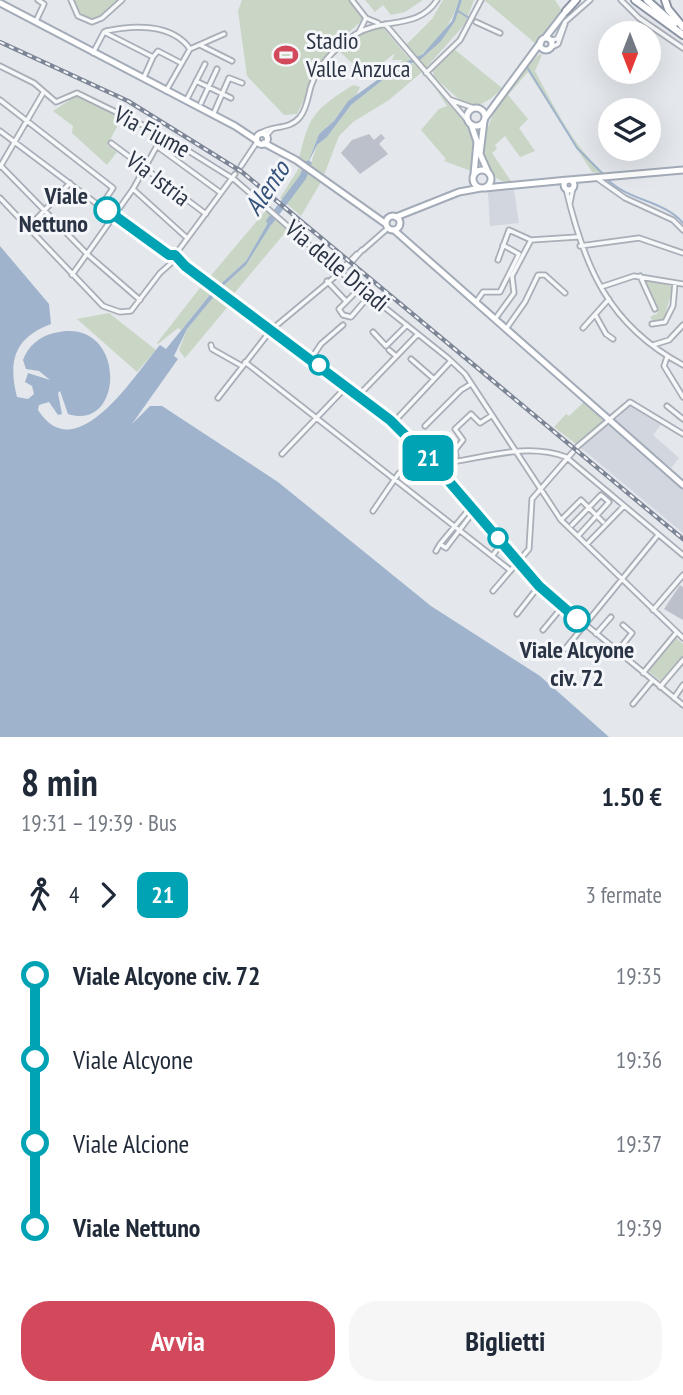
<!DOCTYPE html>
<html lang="it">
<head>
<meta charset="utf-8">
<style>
	:root { --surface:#fff; --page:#f6f6f7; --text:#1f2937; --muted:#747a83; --accent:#d1495b }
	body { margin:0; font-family:"PT Sans Narrow",sans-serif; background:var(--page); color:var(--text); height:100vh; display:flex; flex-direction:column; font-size:26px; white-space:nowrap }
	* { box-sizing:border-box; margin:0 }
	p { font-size:23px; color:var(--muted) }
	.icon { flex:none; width:38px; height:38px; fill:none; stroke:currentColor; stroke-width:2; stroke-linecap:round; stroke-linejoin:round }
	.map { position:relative; height:737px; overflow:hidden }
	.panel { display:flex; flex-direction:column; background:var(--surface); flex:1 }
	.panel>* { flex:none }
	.badge { padding:0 14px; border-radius:10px; font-size:24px; line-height:46px }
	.needle { width:46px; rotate:180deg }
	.buttons { position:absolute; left:598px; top:21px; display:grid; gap:14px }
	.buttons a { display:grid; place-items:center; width:63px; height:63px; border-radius:50%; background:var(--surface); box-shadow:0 7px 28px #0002; font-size:35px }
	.map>.badge { position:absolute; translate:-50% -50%; box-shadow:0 0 0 4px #fff }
	.legs { display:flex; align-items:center; gap:10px; height:77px; padding:0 21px; font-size:23px }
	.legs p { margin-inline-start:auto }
	.summary { display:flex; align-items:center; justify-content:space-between; height:119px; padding:0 21px }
	h1 { font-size:38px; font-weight:800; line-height:52px }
	.primary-button { display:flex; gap:14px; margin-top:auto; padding:14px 21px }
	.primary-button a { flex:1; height:80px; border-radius:28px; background:var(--accent); color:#fff; font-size:28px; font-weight:800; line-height:80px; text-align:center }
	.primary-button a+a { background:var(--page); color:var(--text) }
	ul { padding:0 21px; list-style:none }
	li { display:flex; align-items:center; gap:24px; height:84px; font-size:26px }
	li i { display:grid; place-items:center; width:10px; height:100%; margin:0 9px; background:currentColor }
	li i::after { content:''; width:18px; height:18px; margin:-9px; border:5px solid; border-radius:50%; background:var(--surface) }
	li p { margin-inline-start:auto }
	li:first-child i { background:linear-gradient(#0000 50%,currentColor 0) }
	li:last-child i { background:linear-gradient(currentColor 50%,#0000 0) }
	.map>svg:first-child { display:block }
	.built { fill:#d2d6de }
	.green { fill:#c9d6c5 }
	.water { fill:#9fb4cc }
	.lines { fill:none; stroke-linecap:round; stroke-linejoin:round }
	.stream { stroke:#9fb4cc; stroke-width:2 }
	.river { stroke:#9fb4cc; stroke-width:7 }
	.building { fill:#bbc0ca }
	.minor-casing { stroke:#a9aeb7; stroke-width:7 }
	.major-casing { stroke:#a3abb8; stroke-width:9 }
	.highway-casing { stroke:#8b94a3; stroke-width:10 }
	.minor { stroke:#f7f8fa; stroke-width:3.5 }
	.major { stroke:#fff; stroke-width:5 }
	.highway { stroke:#fff; stroke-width:6 }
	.rail-casing { stroke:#7d8696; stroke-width:4.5 }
	.rail { stroke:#f4f6f9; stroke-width:2; stroke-dasharray:5; stroke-linecap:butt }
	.line-1-casing { stroke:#fff; stroke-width:16 }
	.line-1 { stroke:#00a3b4; stroke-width:10 }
	.stop-1-dot { fill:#fff; stroke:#00a3b4; stroke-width:3.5 }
	.labels { text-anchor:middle; stroke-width:6; stroke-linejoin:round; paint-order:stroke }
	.poi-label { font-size:24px; fill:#2b3445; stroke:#f4f6f9; text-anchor:start }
	.street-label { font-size:24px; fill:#2b3445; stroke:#f4f6f9 }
	.stop-label { font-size:24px; font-weight:bold; fill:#2b3445; stroke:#f4f6f9; text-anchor:end }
	.water-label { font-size:26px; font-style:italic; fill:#34527a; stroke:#f4f6f9 }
</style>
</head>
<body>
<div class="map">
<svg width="683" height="737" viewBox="0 0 683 737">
	<rect width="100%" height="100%" fill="#e4e7ec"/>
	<path class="built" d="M514 190 519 223 490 226 488 192Z
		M630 406 661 425 653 435 679 458 671 468 615 420Z
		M605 419 683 487V533L576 444Z"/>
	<path class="green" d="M74 0H124L98 21 83 19Z
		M242 0H351L362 14V20L335 46 322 64 297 114 284 115 247 76 238 11Z
		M365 0H423L405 12 391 15 383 5 375 12Z
		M443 0H459C452 23 437 45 416 58L406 45 432 19Z
		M462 0H474L465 24 426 68 419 61C440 42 453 27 462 0Z
		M484 0H555L562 11 536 44Z
		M381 25 412 62 405 63 348 101 334 121 319 134 307 165 299 159C309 115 314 110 353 85L360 87 356 96 403 60H392L395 53 366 76 339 51 361 33Z
		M454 49 502 88C470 122 461 99 434 77L433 71Z
		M540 54 542 55 535 71C554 106 574 148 605 174L592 172 528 72 508 95 528 119 519 128 535 151 520 157 505 136 495 145 497 149 492 153 513 184C444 172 511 75 540 54Z
		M414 63 422 72 389 100 353 122 339 136 324 175 310 166 317 145 327 137 351 105 399 67Z
		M435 88 475 134 471 171 444 161 446 159 421 130 439 109 447 106Z
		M76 96 122 118 107 145 117 152 107 165 72 133 73 126 53 111Z
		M299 168 321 182 301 216 280 198Z
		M267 209 273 214 246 261 219 286 208 279Z
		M276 217 289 228 232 296 221 288 246 265Z
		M643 277 673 287 664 319 653 321 650 317 658 313Z
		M203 284 213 291 181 330 178 328 158 344 157 343Z
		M216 294 230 304 185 358 179 350 187 329Z
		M109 313 156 350 137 372 77 319Z
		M585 401 605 419 576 444 554 427 566 414 569 416Z
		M675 637 683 644V658L663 683 647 670Z"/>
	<path class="water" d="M459 0H462L455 21 441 41 419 61 399 67 351 105 327 137 317 145 307 165 319 134 334 121 348 101 397 66 423 54 452 21Z
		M273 214 276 217 246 265 221 288 187 329 174 356 178 359 132 424 150 406H162L278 482 431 606 540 676 609 737H0V246L49 304 51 324C14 338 8 361 17 397L28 399 34 394 32 386 25 382 28 373 50 380 39 371 26 369 23 360C28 346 40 336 54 333 127 314 126 433 68 414L60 391 58 393 62 414 58 415 49 402 39 405 38 410C77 471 137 371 160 345L166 349 213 291 246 261Z"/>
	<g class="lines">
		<path class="stream" d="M458 11 469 18
			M527 67 577 148 603 174
			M606 178C627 201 664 200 683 223"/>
		<path class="river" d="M270 221 303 177 308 164"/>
	</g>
	<path class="building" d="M369 134 374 140 381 134 385 138 379 144 388 154 360 174 341 153 352 140Z
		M680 585 683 587V620L664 609Z"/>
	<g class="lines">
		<g class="minor-casing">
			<path id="minor" d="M71 0 78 16 92 22 102 18 122 0
				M352 0 366 18 378 23
				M621 0 639 18 683 48
				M36 21 44 4 38 0
				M476 22 500 33
				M385 24 468 121
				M106 31C133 25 172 23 190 49
				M359 32 366 18
				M551 40 557 39 565 22 590 0
				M200 45 232 61
				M550 48 558 44 565 24
				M93 53 104 32 153 57 144 77
				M153 57 158 51 181 63
				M0 66 34 83 56 102 77 93 163 135 235 180 339 271 448 358 465 374 561 520 683 638
				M426 73 460 40 481 0
				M196 81 231 98
				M166 91 190 49 224 34
				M0 100 113 188 101 206
				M451 100 474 108
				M186 101 205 64
				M201 103 217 69
				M213 115 229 78 242 83
				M0 131 174 262
				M261 133C273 125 290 130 300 117 307 109 308 96 311 86 319 63 336 47 356 34 384 17 418 30 437 0
				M266 136 272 129
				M111 143 206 214
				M158 147 221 193
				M1 166 87 254 140 300
				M241 166 257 142
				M0 167 43 93
				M598 179 625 198 673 220 683 230
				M133 189 187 238
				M566 189C584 266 608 325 683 365
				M0 198 103 306 120 312 131 311 160 273 177 258
				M570 203 573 188
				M28 228 70 183
				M580 246 639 238 683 253
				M363 250 388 228
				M175 255 235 174
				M177 257 390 420 434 464 539 586 683 705
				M498 260 509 230 531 240 577 237
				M345 266 357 254
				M72 275 133 189 163 135
				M640 276 655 309
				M327 281 346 301
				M601 287 634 276 683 284
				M357 291 339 309 343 315 351 317 369 296
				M476 302 483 292H500L519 254 503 245
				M596 316 606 334 613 339
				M495 319 514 293 512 276 531 240
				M652 324 665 322 673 306 675 283
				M583 328 609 299
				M506 329 525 302 538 275H545L565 293
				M373 332 386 346 407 325
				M211 345 212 349 242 366
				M653 345 669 340 683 325
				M389 350 396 356
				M667 357 664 366 683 397
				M311 359 321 344 343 325
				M411 359 434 379
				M245 362 510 570
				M359 395 418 334
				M218 398 271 330 349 265 362 250
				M667 406 683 419
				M393 423 451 361
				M425 426 461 390 471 384
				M282 454 347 386
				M456 456 455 450 463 440 455 429 471 414 480 423 491 416
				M434 464C478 461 522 441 566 457L683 555
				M445 477 454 464
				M471 507 440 544 446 548 474 511
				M373 511 399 473 427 457
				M561 520 581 500 603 522
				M572 525 601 495 609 502 578 536
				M587 544 624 506
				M436 551 440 544
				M493 555 502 543
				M493 591 529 549 532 499 578 446 630 402 683 434
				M653 610 683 575
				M517 614 539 586
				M543 630 563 606
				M596 634 611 617
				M565 649 658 535
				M617 652 632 633 623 625
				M643 673 677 632
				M660 687 683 660
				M674 698 683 685
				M633 704 652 681"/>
		</g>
		<g class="major-casing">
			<path id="major" d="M0 3 235 126 256 140
				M545 38 566 11
				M540 44a6 6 0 1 1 12 0a6 6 0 1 1-12 0Z
				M467 117a9 9 0 1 1 18 0a9 9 0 1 1-18 0Z
				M485 118 541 42
				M484 121 480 154 488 172
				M471 124 477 142 474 174
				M256.5 139a5.5 5.5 0 1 1 11 0a5.5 5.5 0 1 1-11 0Z
				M264 143 296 160 386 224
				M473 179a9 9 0 1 1 18 0a9 9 0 1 1-18 0Z
				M569 180 683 170
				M564 185a5 5 0 1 1 10 0a5 5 0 1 1-10 0Z
				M485 188 568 180
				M386 223a7 7 0 1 1 14 0a7 7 0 1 1-14 0Z
				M396 217 459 192 481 188
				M394 230 683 485"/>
		</g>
		<g class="highway-casing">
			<path id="highway" d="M635 0 683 35
				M647 0 674 24
				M665 0 668 9 683 27
				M566 11 576 0"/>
		</g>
		<use href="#minor" class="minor"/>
		<use href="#major" class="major"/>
		<use href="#highway" class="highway"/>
		<g class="rail-casing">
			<path id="rail" d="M0 42 128 101 242 172 683 539"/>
		</g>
		<use href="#rail" class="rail"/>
	</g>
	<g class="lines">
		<g class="line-1-casing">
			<path id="line-1" d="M107 210 169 255H175L185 266 390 420 434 464 539 586 577 619"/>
		</g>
		<use href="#line-1" class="line-1"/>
	</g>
	<defs>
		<g id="stadium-bare" transform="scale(1.89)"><path d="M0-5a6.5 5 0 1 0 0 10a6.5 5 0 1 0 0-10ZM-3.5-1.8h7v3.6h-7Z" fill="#d1495b" stroke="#f4f6f9" stroke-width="2.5" paint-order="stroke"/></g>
	</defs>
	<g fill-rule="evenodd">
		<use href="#stadium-bare" x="286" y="55"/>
	</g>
	<g class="stop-1-dot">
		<circle cx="107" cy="210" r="12"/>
		<circle cx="319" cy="365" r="9"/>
		<circle cx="498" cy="538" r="9"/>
		<circle cx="577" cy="619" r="12"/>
	</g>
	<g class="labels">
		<g class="poi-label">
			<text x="306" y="49">Stadio<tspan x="306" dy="28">Valle Anzuca</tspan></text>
		</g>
		<g class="street-label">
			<text transform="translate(152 132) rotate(28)" y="8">Via Fiume</text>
			<text transform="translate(158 179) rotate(37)" y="8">Via Istria</text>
			<text transform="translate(337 266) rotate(40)" y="8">Via delle Driadi</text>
		</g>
		<g class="stop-label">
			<text x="88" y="204">Viale<tspan x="88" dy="28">Nettuno</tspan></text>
			<text x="577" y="658" text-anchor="middle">Viale Alcyone<tspan x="577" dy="28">civ. 72</tspan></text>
		</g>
		<g class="water-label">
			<text transform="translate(267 188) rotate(-56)" y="9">Alento</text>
		</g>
	</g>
</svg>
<div class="buttons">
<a><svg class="needle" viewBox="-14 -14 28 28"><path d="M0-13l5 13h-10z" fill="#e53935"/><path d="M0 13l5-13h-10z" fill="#747a83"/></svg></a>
<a><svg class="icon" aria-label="layers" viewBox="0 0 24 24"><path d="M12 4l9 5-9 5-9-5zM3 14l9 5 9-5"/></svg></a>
</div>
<b class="badge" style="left:428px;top:458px;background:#00a3b4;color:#fff">21</b>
</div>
<section class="panel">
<div class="summary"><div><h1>8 min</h1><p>19:31 – 19:39 · Bus</p></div><b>1.50 €</b></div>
<div class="legs"><svg class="icon" aria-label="walk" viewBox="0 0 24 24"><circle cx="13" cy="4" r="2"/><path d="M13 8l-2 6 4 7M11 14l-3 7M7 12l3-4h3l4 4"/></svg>4<svg class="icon" aria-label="forward" viewBox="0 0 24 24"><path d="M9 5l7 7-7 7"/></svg><b class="badge" style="background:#00a3b4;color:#fff">21</b><p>3 fermate</p></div>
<ul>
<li><i style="color:#00a3b4"></i><b>Viale Alcyone civ. 72</b><p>19:35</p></li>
<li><i style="color:#00a3b4"></i><span>Viale Alcyone</span><p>19:36</p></li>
<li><i style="color:#00a3b4"></i><span>Viale Alcione</span><p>19:37</p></li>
<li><i style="color:#00a3b4"></i><b>Viale Nettuno</b><p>19:39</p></li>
</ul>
<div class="primary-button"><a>Avvia</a><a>Biglietti</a></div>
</section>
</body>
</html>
